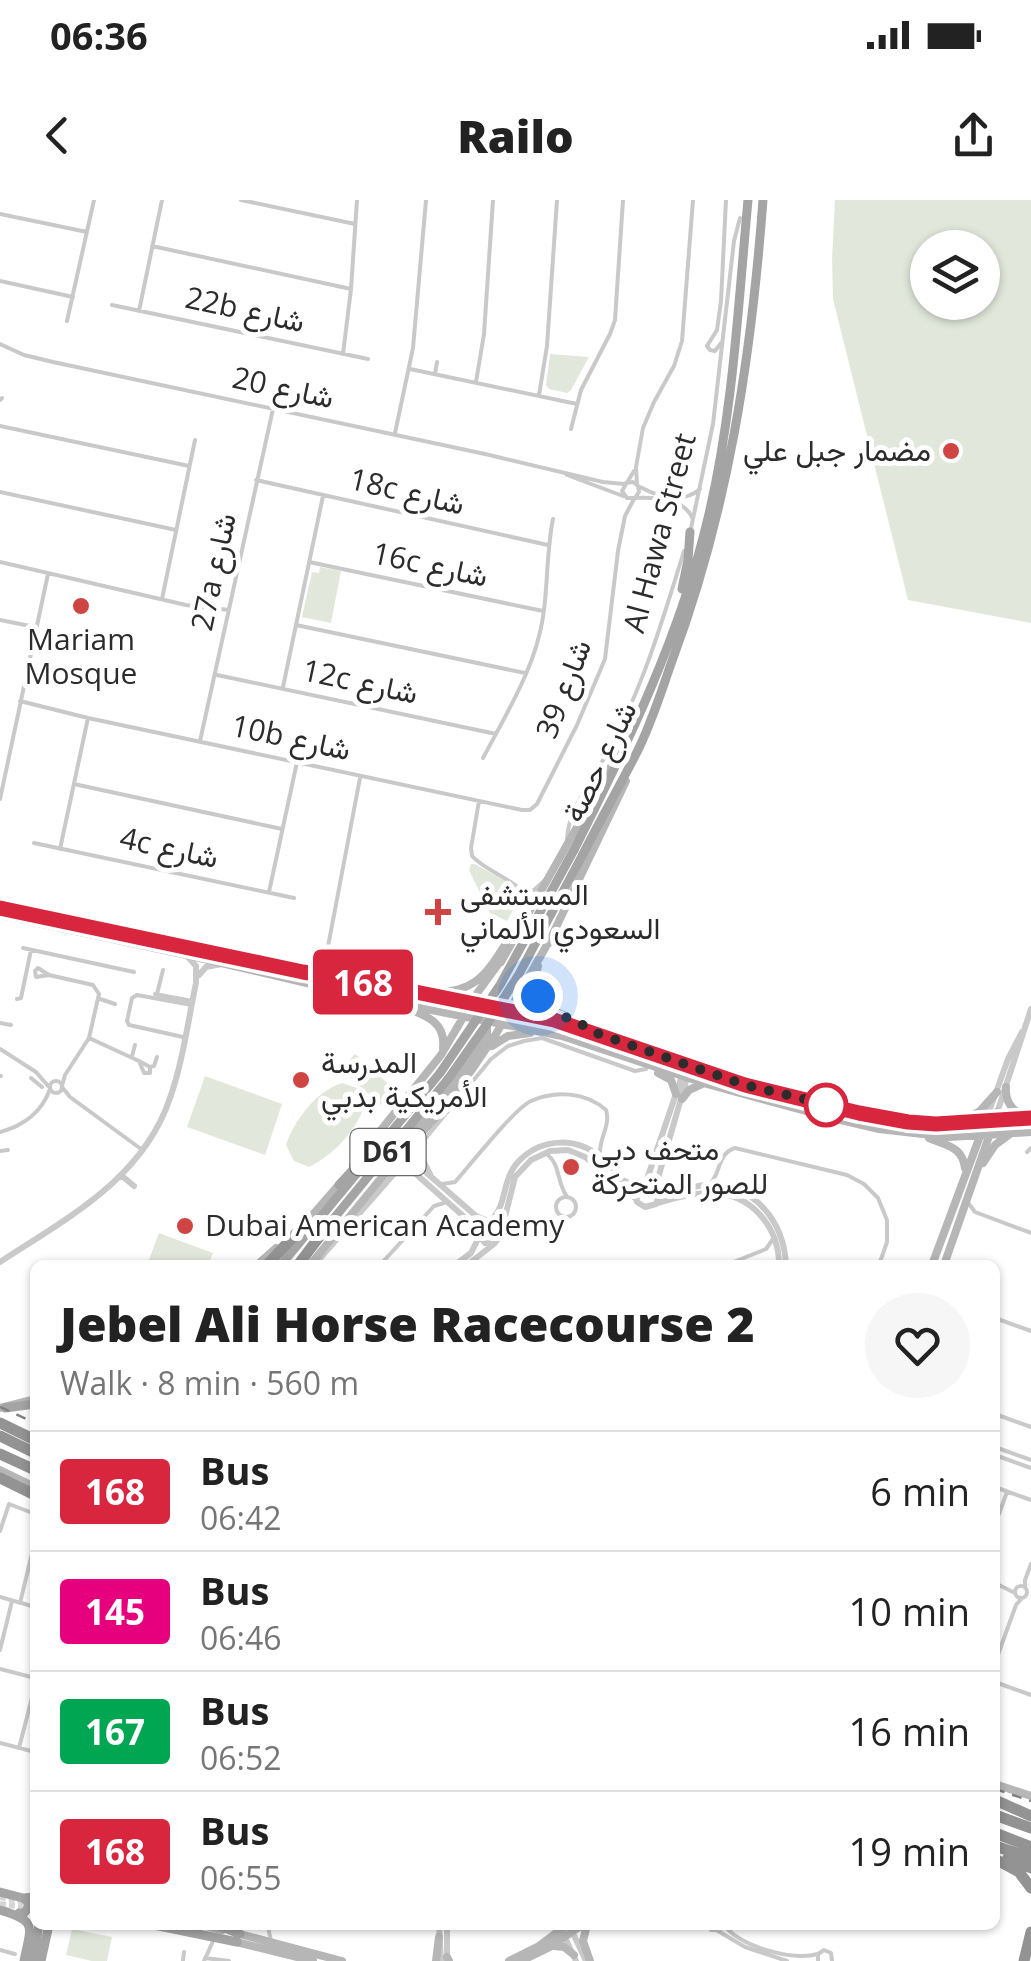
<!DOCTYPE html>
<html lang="en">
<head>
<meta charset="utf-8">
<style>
	:root { --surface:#fff; --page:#f6f6f6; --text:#222; --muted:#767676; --line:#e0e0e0 }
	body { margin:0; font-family:"Open Sans",Vazirmatn,sans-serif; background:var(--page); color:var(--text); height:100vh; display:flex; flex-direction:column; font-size:38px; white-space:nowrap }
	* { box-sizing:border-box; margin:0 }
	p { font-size:32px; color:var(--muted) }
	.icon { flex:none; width:55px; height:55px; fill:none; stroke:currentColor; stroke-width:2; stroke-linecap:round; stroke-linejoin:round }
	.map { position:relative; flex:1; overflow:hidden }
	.sheet { position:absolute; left:30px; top:1060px; width:970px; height:670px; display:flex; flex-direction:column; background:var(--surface); border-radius:15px; box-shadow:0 2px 8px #0004 }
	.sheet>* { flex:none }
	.badge { padding:0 20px; border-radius:8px; font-size:35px; line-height:65px }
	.tools { position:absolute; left:910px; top:30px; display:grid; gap:20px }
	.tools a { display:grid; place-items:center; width:90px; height:90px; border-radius:50%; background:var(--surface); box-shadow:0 2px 8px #0004; font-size:50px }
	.you { position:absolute; width:50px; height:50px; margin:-25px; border:8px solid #fff; border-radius:50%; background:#1a73e8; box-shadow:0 0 0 15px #1a73e833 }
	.map>.badge { position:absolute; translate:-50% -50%; box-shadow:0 0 0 5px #fff }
	.round { display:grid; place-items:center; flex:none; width:105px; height:105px; border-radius:52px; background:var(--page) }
	.head { display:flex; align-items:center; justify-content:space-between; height:170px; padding:0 30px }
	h1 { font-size:48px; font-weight:800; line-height:75px }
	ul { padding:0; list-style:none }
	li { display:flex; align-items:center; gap:30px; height:120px; padding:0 30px; border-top:2px solid var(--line) }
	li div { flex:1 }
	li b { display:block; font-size:38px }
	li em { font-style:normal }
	li .badge { min-width:110px; font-weight:700; text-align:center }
	.status { display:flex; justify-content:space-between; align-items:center; height:70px; padding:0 50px; background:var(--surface); direction:ltr }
	.status svg { height:28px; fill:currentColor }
	header { display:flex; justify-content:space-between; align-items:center; height:130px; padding:0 30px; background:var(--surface); font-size:45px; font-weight:800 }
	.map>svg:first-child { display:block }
	.green { fill:#e1e8db; fill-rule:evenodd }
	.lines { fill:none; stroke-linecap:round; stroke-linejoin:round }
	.tertiary-tunnel { stroke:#d5d5d5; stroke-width:6; stroke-dasharray:6 3; stroke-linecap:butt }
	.minor { stroke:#c9c9c9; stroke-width:4 }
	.tertiary { stroke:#c9c9c9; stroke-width:6 }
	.secondary { stroke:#b6b6b6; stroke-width:8 }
	.primary { stroke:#a4a4a4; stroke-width:9 }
	.motorway { stroke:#939393; stroke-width:11 }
	.rail { stroke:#818181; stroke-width:2.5; stroke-dasharray:10 8; stroke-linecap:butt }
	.primary-bridge { stroke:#a4a4a4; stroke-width:9 }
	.line-casing { stroke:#fff; stroke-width:22 }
	.line { stroke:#d7263d; stroke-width:15 }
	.walk { stroke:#2c2c2c; stroke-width:10; stroke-dasharray:0 18 }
	.poi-dot { fill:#ce4544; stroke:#fff; stroke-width:4 }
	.stop-dot { fill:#fff; stroke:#d7263d; stroke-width:5 }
	.labels { text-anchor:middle; stroke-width:10; stroke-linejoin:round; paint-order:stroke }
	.shield { fill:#fff; stroke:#6b6b6b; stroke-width:2.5 }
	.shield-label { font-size:28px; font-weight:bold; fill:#2c2c2c }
	.street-label { font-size:30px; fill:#2c2c2c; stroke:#fff }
	.poi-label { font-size:30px; fill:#2c2c2c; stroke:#fff; text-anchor:start }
</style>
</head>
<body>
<div class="status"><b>06:36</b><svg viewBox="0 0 49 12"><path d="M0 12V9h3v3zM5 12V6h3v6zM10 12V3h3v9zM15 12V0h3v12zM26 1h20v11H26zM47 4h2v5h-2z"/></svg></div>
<header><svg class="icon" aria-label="back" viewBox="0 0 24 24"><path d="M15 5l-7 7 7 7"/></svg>Railo<svg class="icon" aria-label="share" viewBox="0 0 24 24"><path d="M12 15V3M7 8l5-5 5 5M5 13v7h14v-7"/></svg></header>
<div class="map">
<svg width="1031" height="1761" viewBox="0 0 1031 1761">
	<rect width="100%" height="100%" fill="#fff"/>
	<path class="green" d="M835 0H1031V423L908 400 833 99 832 60ZM928 48H982V102H928Z
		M550 154 589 157 571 190 567 193 549 189 546 185Z
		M320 367 341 371 331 423 302 417 312 372 319 373Z
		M471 664H475L523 691 507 721 490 713 469 670Z
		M355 854 395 890 381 905 341 869Z
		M205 876 282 904 265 955 187 927Z
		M342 883 357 888 365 903C358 929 334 955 309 967L294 961 286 945C294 921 316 891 342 883Z
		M159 1033 213 1053 208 1065H147Z
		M72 1729 112 1737 107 1761H92L66 1755Z"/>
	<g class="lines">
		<path class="tertiary-tunnel" d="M0 1697 35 1703
			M0 1704 35 1708"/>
		<path class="minor" d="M241 0 355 24
			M0 14 87 32
			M152 46 351 89
			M0 81 73 97
			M112 105 368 159
			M139 111 162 0
			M67 121 94 0
			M721 143 715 151 710 150 707 146 717 130 721 101 726 0
			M0 144 24 155 53 162 485 254 603 282 624 284
			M343 154 351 89 357 0
			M410 169 577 204
			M435 174 437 162
			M476 182 484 134 493 0
			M539 195 547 146 557 0
			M0 200 2 198
			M0 226 189 266
			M571 229 581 190 610 134 615 120 623 0
			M395 233 413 148 426 0
			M567 275 623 296
			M256 280 548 345
			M626 283 633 282 638 286 639 292 635 298H627L622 291 634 271
			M637 284 636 267 643 228 654 202 674 166 682 141 693 0
			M640 287C659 297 683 304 700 289
			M0 292 176 330
			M635 298C655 297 683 299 692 317
			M690 333 713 224 734 41 740 18
			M0 362 186 405 229 410
			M309 362 543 411
			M162 399 195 240
			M0 420 35 427
			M296 425 525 473
			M217 475 496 534
			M283 487 323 296
			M20 501 88 518 522 610H530L537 604 577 525 605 459 618 351 625 316 634 299
			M200 541 273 209
			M483 558C502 522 530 475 539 436 549 399 545 358 553 319
			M74 584 282 629
			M0 599 48 374
			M479 601 471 648 472 656C488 674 524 681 530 705
			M567 642C566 619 584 591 596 572 638 504 661 426 684 351
			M34 643 294 698
			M60 649 88 518
			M269 692 297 562
			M526 692 534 690 546 679
			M23 748 134 772
			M326 761 331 771 338 777
			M38 768 49 775 36 777 35 771Z
			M310 772 319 768 326 757 360 578
			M49 775 93 785 99 794 89 838 65 875 62 886
			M155 794 192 801
			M157 794 163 770
			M17 799 21 798 31 750
			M100 799 115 804
			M0 823 11 825
			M183 837 129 825 127 821 132 798 137 795 192 805
			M89 838 139 861
			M0 849 36 872 50 888
			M132 856 135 845
			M139 861 150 867V873H144Z
			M150 867 154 866 157 857
			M0 876H1
			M31 878 42 887
			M50 887a6 6 0 1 1 12 0a6 6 0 1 1-12 0Z
			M62 887 70 897 141 949
			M0 932C23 926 42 912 50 889
			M0 951 8 950
			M1027 952 1031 948
			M548 955C560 965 557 982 566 995
			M431 974 422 956 425 939 491 859 508 846 524 841 542 838 635 871 646 869
			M711 983C721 971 718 953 735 948L847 975 864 984 878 998 887 1020V1042L879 1065
			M442 984 455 982C470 965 514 909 531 901 555 890 586 892 606 910 611 925 599 938 600 954
			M556 1007a10 10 0 1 1 20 0a10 10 0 1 1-20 0Z
			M969 1004 975 1012 1031 1033
			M380 1065 434 1006 444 1003
			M698 1065H709
			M726 1065 766 1049 773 1039
			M995 1118 1031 1131
			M995 1214 1031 1227
			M995 1247 1031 1260
			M995 1255 1031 1268
			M995 1287 1031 1300
			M999 1314 1007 1292
			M0 1331 9 1304 35 1314
			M995 1383 1013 1392
			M1015 1392a6 6 0 1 1 12 0a6 6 0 1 1-12 0Z
			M1025 1388V1380L1031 1364
			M0 1397 35 1407
			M20 1403 35 1341
			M0 1450 12 1401
			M995 1463 1016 1405 1022 1398
			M0 1469 35 1478
			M995 1482 1031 1495
			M0 1543 35 1552
			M19 1548 35 1486
			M707 1725 711 1730H720
			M724 1725C741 1747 792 1761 818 1754
			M268 1727 271 1741
			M718 1731 745 1747 787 1761
			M0 1750 15 1754
			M205 1758 229 1761
			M183 1760 184 1752
			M204 1761 214 1739
			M818 1761V1754L824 1750 831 1753 832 1761"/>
		<path class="tertiary" d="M199 775 206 767 222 764
			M997 913 1031 809
			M986 920 1008 859 1022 832
			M422 937 414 949 416 959 421 968 476 1016 499 1025 502 1034 494 1044 485 1043 479 1036 480 1027 488 1021
			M410 970 404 966 403 959 410 956 414 959
			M122 976 134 986
			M646 982 682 876
			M656 985 687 878
			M660 990C677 994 690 986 706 985 754 982 784 1022 786 1065
			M658 1003C674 998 694 992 711 993 751 993 779 1027 779 1065
			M490 1021C509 1005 500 978 521 959 543 938 577 937 600 957 608 964 613 974 622 980 633 986 642 982 653 983L660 993 656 1004 645 1007 637 1002 636 991 641 984
			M502 1029 515 977 531 960 550 951 568 950 585 957 636 999
			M0 1062C67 1018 143 979 170 898 183 861 188 821 196 783V766L187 756
			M315 1064 392 976C400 968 407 969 416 974L471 1023 479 1034
			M455 1065 471 1053 479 1037
			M467 1065 494 1044
			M439 1725 441 1761
			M559 1725 576 1761
			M572 1731 586 1761
			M447 1760V1725"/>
		<path class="secondary" d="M0 708 303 773 376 784 554 820 745 885 859 913 908 922 936 924 1031 918
			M0 715 187 755 366 797 562 836 707 884 828 917 879 929 949 937 1031 932
			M548 744 626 581
			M501 762 617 556
			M538 766C525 809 561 811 588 827
			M434 792C478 793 488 771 510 737
			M407 808C427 816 446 823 443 848
			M500 817 565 826
			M492 846 508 836 530 833
			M658 873 671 880 676 894
			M1006 887C1005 901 1011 909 1023 916
			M682 899 689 890 702 884
			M962 921 980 911 997 892
			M991 928 1031 922
			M931 931C956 931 982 934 997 912
			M929 938C947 946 962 946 965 968
			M403 946 482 845 487 834V824
			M983 963 995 945 1010 934
			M353 965 441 855 478 792 502 759
			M302 1027 342 981
			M257 1065 276 1048
			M310 1065 387 971 436 917 473 868 496 834 548 743
			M932 1065 986 920
			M944 1065 995 919
			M0 1208 35 1199
			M0 1270 35 1287
			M995 1584 1031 1596
			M202 1725 222 1730
			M587 1725 583 1741 590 1761
			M236 1733 342 1761
			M232 1741 313 1761
			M554 1746 564 1747 574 1755
			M447 1757 449 1761
			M436 1761 439 1737
			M509 1761 539 1746 567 1725
			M521 1761 550 1747 582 1725"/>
		<path class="primary" d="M682 389 688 360 690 332
			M574 650C628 543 680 436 708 318 733 214 738 107 748 0
			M583 654C600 621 619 587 636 554 651 525 661 492 672 461 728 311 751 160 763 0
			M339 985 360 962
			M326 1028 448 879
			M281 1065 440 873
			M5 1208 35 1204
			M0 1692 23 1698 35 1697
			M0 1710C38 1721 31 1726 24 1761
			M19 1713H24L29 1707 28 1702 23 1698
			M154 1725 237 1742
			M217 1725 240 1734
			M33 1761 39 1725
			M41 1761 49 1725"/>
		<path class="motorway" d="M267 1065 303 1026
			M298 1065 329 1024
			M0 1223 35 1240
			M0 1236 35 1253
			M0 1254 35 1270
			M0 1278 35 1295
			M995 1600 1031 1616
			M995 1615 1031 1628
			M995 1633 1031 1647
			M995 1646 1031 1658
			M1008 1658 1031 1668
			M995 1659 1019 1672 1031 1688
			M1024 1761 1031 1732"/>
		<path class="rail" d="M0 1207 35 1223
			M995 1589 1031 1601"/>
		<path class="primary-bridge" d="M440 873 500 785 574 650
			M448 879 489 821 518 776 583 654"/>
	</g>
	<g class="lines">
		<g class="line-casing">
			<path id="line" d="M0 708 303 772 376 784 554 820 745 885 859 913 908 922 936 924 1031 918"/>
		</g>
		<use href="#line" class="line"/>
		<path class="walk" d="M538 796C551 816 577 819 596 833L745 885 834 906 826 905"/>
	</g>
	<g class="poi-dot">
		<circle cx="951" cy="251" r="10"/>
		<circle cx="81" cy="406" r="10"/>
		<path d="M433 697h10v10h10v10h-10v10h-10v-10h-10v-10h10z"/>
		<circle cx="301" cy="880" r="10"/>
		<circle cx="571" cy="967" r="10"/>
		<circle cx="185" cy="1026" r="10"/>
	</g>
	<circle class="stop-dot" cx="826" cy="905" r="20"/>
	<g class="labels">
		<rect class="shield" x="350.5" y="929" width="75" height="46" rx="8"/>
		<g class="shield-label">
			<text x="388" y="962">D61</text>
		</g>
		<g class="street-label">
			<text transform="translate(245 110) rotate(12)" y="10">22b شارع</text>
			<text transform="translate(283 188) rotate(12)" y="10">شارع 20</text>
			<text transform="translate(407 292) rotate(13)" y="10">18c شارع</text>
			<text transform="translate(660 333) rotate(-75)" y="10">Al Hawa Street</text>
			<text transform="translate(430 365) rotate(12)" y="10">16c شارع</text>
			<text transform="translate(214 372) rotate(-78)" y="10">27a شارع</text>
			<text transform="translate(360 482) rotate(12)" y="10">12c شارع</text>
			<text transform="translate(564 489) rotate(-69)" y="10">شارع 39</text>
			<text transform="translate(291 538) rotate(12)" y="10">10b شارع</text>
			<text transform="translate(600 562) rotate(-64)" y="10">شارع حصة</text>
			<text transform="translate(169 648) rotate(12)" y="10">4c شارع</text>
		</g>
		<g class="poi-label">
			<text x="931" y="261" text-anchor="end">مضمار جبل علي</text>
			<text x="81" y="450" text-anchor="middle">Mariam<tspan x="81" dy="34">Mosque</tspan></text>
			<text x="460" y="705">المستشفى<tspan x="460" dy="34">السعودي الألماني</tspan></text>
			<text x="321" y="873">المدرسة<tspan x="321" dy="34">الأمريكية بدبي</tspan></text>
			<text x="591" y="960">متحف دبي<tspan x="591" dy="34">للصور المتحركة</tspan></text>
			<text x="205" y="1036">Dubai American Academy</text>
		</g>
	</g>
</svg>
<div class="tools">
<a><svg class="icon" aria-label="layers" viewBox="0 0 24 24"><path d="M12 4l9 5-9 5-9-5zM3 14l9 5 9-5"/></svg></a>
</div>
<div class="you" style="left:538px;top:796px"></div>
<b class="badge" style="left:363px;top:782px;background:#d7263d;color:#fff">168</b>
<section class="sheet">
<div class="head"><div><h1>Jebel Ali Horse Racecourse 2</h1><p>Walk · 8 min · 560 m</p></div><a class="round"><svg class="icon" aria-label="heart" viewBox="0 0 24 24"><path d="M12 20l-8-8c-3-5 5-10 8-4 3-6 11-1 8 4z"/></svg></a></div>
<ul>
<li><span class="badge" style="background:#d7263d;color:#fff">168</span><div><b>Bus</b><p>06:42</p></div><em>6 min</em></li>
<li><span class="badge" style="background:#e6007e;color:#fff">145</span><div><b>Bus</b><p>06:46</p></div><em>10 min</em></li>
<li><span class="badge" style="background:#00a651;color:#fff">167</span><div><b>Bus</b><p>06:52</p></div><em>16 min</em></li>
<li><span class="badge" style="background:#d7263d;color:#fff">168</span><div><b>Bus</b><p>06:55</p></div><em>19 min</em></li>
</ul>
</section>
</div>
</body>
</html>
